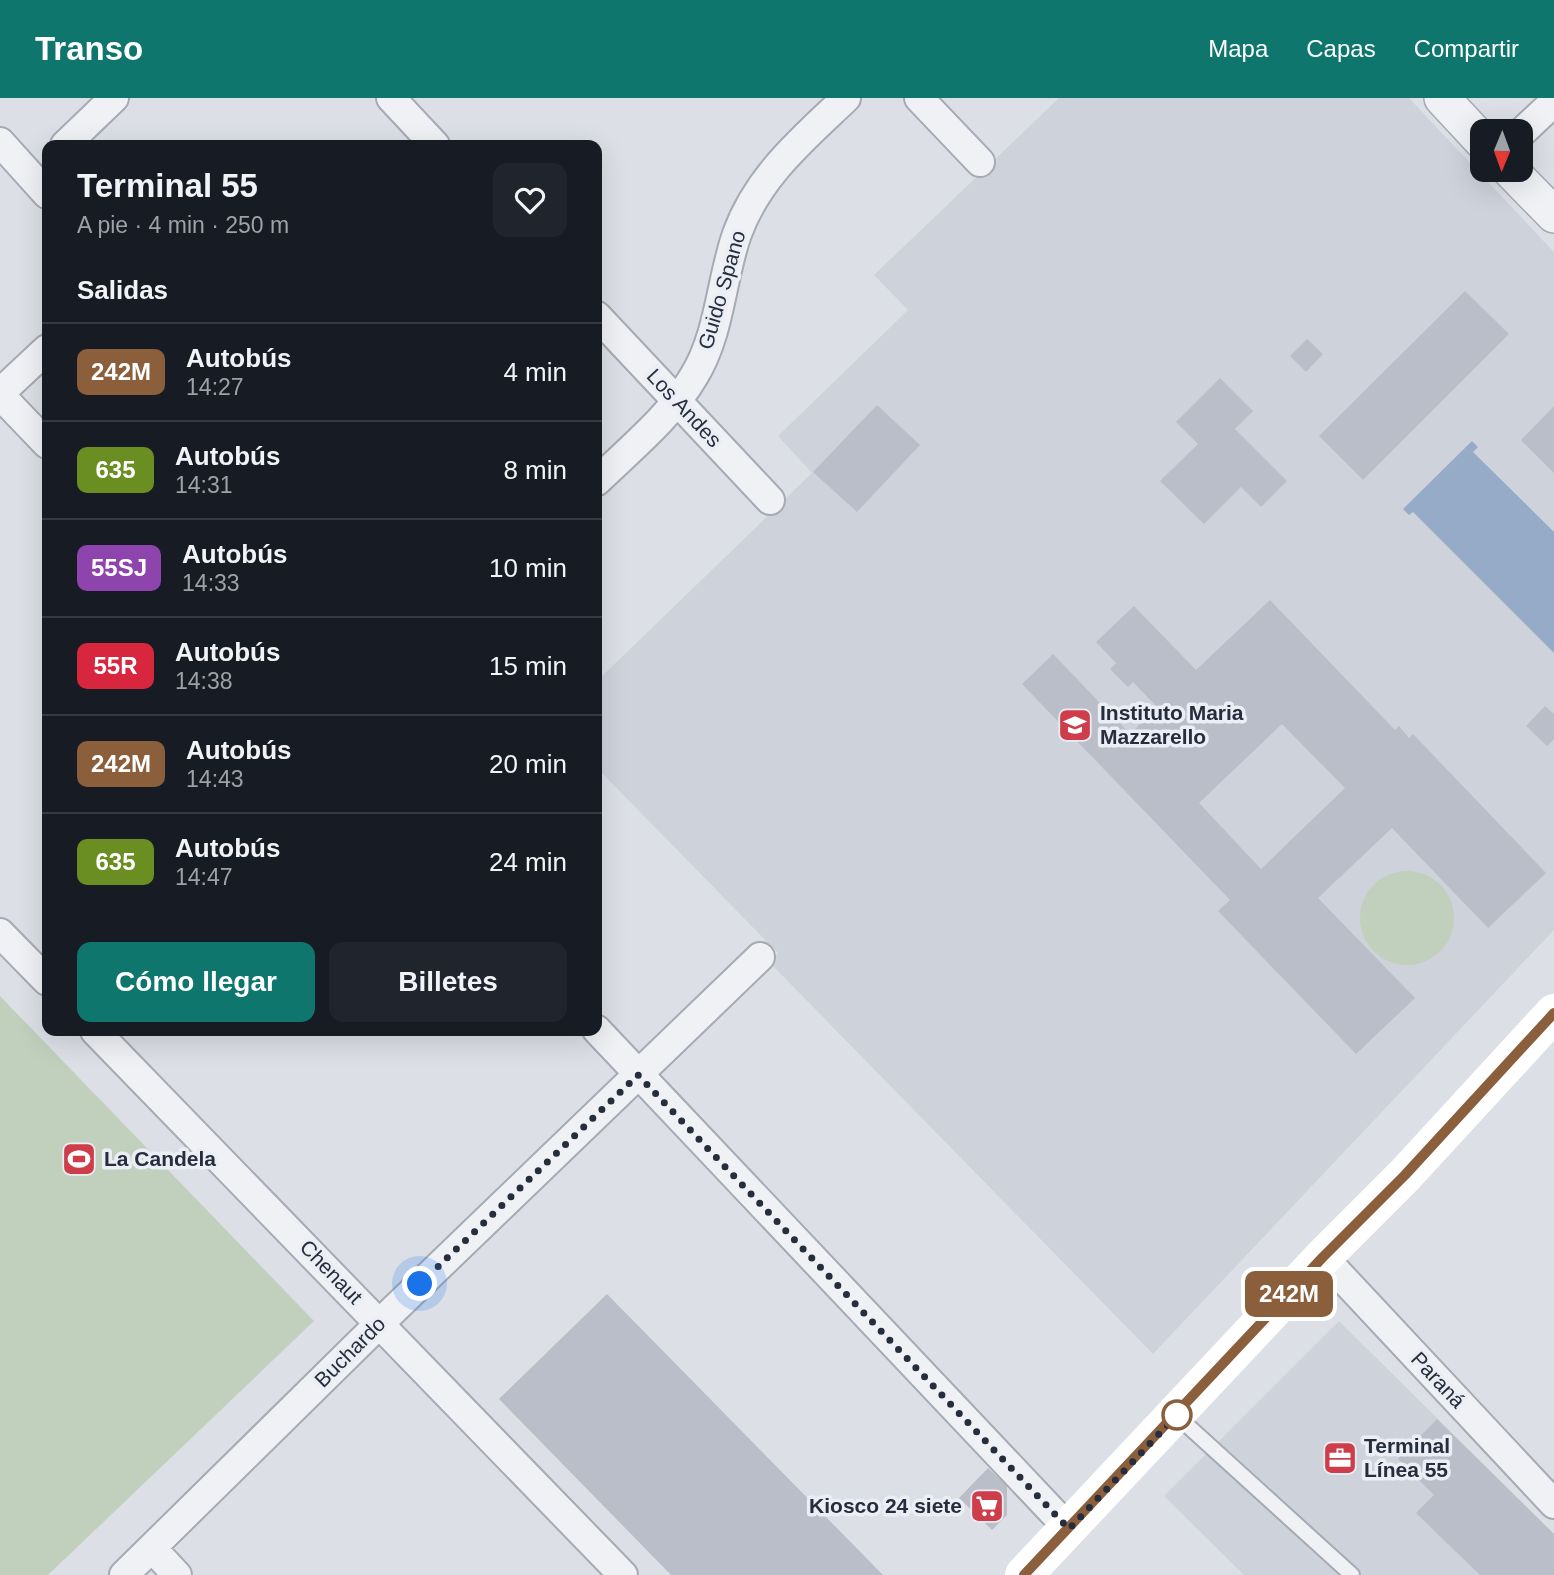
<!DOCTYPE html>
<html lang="es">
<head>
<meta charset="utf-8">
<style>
	:root { --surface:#171b24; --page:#20242c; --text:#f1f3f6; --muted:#9ea1a6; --line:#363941; --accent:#0f766e }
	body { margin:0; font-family:Helvetica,sans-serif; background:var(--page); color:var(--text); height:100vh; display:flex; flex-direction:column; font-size:26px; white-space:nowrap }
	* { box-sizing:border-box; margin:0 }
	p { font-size:23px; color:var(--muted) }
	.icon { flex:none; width:38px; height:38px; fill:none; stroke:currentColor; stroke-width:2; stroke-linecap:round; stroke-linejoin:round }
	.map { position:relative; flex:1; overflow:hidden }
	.sheet { position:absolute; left:42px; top:42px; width:560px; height:896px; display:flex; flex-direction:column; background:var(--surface); border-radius:14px; box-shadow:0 7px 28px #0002 }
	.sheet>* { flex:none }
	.badge { padding:0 14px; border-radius:10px; font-size:24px; line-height:46px }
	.needle { width:46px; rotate:181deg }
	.tools { position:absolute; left:1470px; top:21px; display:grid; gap:14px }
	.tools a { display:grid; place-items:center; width:63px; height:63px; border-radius:14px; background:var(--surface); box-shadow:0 7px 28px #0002; font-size:35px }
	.you { position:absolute; width:35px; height:35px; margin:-18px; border:5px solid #fff; border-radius:50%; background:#1a73e8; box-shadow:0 0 0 10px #1a73e833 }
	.map>.badge { position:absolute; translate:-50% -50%; box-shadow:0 0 0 4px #fff }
	h2 { padding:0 35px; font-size:26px; line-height:63px }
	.round { display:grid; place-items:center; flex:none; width:74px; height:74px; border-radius:14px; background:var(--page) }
	.headline { display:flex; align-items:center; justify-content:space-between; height:119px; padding:0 35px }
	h1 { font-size:33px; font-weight:800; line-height:52px }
	.button { display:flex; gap:14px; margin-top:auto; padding:14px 35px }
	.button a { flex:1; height:80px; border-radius:14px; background:var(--accent); color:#fff; font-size:28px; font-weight:800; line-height:80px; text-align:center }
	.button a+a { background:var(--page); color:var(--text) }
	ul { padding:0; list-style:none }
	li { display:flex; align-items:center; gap:21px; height:98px; padding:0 35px; border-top:2px solid var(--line) }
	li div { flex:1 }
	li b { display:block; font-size:26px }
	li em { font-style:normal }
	li .badge { min-width:77px; font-weight:700; text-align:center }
	header { display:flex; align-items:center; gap:42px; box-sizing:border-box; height:98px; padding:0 35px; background:var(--accent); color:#fff }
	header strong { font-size:33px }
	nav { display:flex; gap:38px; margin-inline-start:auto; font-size:24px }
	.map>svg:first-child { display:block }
	.built { fill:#ced2db }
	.green { fill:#c1d0bd }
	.water { fill:#96abc7 }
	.building { fill:#b9bec9; fill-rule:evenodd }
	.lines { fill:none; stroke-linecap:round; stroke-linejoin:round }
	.service-casing { stroke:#a5aab3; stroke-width:18 }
	.minor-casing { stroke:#a5aab3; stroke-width:32 }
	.tertiary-casing { stroke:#a5aab3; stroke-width:38 }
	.service { stroke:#eff1f5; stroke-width:14 }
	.minor { stroke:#eff1f5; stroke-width:28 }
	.tertiary { stroke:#eff1f5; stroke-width:35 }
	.secondary { stroke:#fff; stroke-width:38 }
	.line-casing { stroke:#fff; stroke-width:16 }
	.line { stroke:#8b5e3c; stroke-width:10 }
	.walk { stroke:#262d3d; stroke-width:7; stroke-dasharray:0 12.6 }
	.stop-dot { fill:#fff; stroke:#8b5e3c; stroke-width:3.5 }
	.labels { text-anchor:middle; stroke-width:7; stroke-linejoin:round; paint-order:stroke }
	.street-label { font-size:21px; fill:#262d3d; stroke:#ebeef4 }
	.poi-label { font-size:21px; font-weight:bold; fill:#262d3d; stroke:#ebeef4; text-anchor:start }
</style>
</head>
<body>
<header>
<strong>Transo</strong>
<nav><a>Mapa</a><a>Capas</a><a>Compartir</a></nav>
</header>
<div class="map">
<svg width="1554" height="1477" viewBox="0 0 1554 1477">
	<rect width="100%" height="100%" fill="#dce0e6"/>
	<path class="built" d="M1059 0H1409L1554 154V832L1153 1256 769 864 778 855 597 670V583L812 375 778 338 908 212 874 177Z
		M1339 1223 1554 1436V1477H1244L1164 1398Z"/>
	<path class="green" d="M1360 820a47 47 0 1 1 94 0a47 47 0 1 1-94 0Z
		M0 898 314 1223 48 1477H0Z"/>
	<path class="water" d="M1472 343 1478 349 1473 354 1554 434V555L1413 414 1409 417 1403 411Z"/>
	<path class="building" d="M1465 193 1509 236 1363 382 1319 338Z
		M1307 241 1323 256 1306 274 1290 258Z
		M1220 280 1253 313 1235 331 1287 383 1261 409 1241 389 1204 426 1160 383 1198 346 1176 324Z
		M877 307 920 347 857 414 813 374Z
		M1554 308V375L1521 342Z
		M1270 502 1395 632 1399 628 1409 640 1413 636 1546 775 1488 830 1392 730 1318 800 1415 900 1356 956 1218 813 1230 802 1022 586 1053 556 1130 636 1157 609 1133 584 1128 589 1110 571 1116 565 1096 544 1134 508 1196 572ZM1282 626 1345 690 1261 771 1199 705Z
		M1545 608 1554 616V641L1547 648 1526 628Z
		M607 1196 883 1477H671L499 1301Z
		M1437 1321 1554 1436V1477H1480L1416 1415 1434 1397 1398 1361Z
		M988 1370 1007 1388V1417L992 1432 959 1400Z"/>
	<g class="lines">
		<g class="service-casing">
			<path id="service" d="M1177 1318 1352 1477"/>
		</g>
		<g class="minor-casing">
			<path id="minor" d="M391 0 435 47
				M919 0 980 64
				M1521 35 1554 4
				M0 44 47 96
				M65 47 114 0
				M597 218 770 402
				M0 295 47 251
				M0 297 47 346
				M597 383C631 350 670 319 694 278 720 236 721 181 737 136 758 78 803 41 846 0
				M0 835 47 883
				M597 932 1069 1431
				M95 933 623 1477
				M1323 1159 1554 1406
				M152 1450 177 1477
				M124 1477 381 1224 760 859"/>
		</g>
		<g class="tertiary-casing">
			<path id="tertiary" d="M1442 0 1482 43
				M1510 72 1554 117"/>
		</g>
		<use href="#service" class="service"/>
		<use href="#minor" class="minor"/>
		<use href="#tertiary" class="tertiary"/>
		<path class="secondary" d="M1024 1477 1323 1159 1405 1077 1554 915"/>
	</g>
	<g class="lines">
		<g class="line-casing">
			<path id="line" d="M1024 1477 1323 1159 1405 1077 1554 915"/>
		</g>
		<use href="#line" class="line"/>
		<path class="walk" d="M420 1186 638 977 1069 1431 1177 1317"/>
	</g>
	<defs>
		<g id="school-square" transform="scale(1.75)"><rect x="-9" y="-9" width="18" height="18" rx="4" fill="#ce3e4a" stroke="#ebeef4"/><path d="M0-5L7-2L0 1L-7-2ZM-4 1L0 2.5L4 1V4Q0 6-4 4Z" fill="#fff"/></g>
		<g id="stadium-square" transform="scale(1.75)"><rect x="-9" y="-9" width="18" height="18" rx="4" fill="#ce3e4a" stroke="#ebeef4"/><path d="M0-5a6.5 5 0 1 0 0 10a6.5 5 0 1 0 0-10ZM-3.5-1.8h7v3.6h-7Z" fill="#fff"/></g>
		<g id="office-square" transform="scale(1.75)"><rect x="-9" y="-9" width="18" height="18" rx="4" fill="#ce3e4a" stroke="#ebeef4"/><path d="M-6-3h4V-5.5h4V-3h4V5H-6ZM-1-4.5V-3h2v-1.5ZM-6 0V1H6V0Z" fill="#fff"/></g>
		<g id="supermarket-square" transform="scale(1.75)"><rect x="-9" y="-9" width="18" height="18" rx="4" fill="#ce3e4a" stroke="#ebeef4"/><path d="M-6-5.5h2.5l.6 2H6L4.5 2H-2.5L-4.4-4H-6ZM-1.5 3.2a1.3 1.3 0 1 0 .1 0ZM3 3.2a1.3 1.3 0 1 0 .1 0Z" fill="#fff"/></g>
	</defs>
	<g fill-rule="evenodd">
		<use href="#school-square" x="1075" y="627"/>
		<use href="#stadium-square" x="79" y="1061"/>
		<use href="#office-square" x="1340" y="1360"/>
		<use href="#supermarket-square" x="987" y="1408"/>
	</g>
	<circle class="stop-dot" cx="1177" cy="1317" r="14"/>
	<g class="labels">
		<g class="street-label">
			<text transform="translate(722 192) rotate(-74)" y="7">Guido Spano</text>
			<text transform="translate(684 310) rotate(47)" y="7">Los Andes</text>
			<text transform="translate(331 1174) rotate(46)" y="7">Chenaut</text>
			<text transform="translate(350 1254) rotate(-45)" y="7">Buchardo</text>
			<text transform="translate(1438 1282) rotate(47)" y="7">Paraná</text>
		</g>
		<g class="poi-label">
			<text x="1100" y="622">Instituto Maria<tspan x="1100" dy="24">Mazzarello</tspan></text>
			<text x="104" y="1068">La Candela</text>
			<text x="1364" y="1355">Terminal<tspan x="1364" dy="24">Línea 55</tspan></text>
			<text x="962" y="1415" text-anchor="end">Kiosco 24 siete</text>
		</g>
	</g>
</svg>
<div class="tools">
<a><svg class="needle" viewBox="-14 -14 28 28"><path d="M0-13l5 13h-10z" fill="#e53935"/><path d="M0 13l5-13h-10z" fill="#9ea1a6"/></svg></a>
</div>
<div class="you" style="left:420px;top:1186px"></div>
<b class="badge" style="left:1289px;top:1196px;background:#8b5e3c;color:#fff">242M</b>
<section class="sheet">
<div class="headline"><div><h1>Terminal 55</h1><p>A pie · 4 min · 250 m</p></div><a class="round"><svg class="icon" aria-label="heart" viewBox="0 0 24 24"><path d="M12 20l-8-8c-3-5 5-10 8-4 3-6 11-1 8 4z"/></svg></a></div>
<h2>Salidas</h2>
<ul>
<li><span class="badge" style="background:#8b5e3c;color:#fff">242M</span><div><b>Autobús</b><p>14:27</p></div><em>4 min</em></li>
<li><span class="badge" style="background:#6b8e23;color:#fff">635</span><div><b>Autobús</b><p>14:31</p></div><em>8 min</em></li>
<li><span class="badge" style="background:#8e44ad;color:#fff">55SJ</span><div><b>Autobús</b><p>14:33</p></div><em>10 min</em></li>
<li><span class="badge" style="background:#d7263d;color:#fff">55R</span><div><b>Autobús</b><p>14:38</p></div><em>15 min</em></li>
<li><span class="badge" style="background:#8b5e3c;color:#fff">242M</span><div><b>Autobús</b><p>14:43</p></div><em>20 min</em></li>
<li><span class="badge" style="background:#6b8e23;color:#fff">635</span><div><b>Autobús</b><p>14:47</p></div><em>24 min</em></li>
</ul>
<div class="button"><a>Cómo llegar</a><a>Billetes</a></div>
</section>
</div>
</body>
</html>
